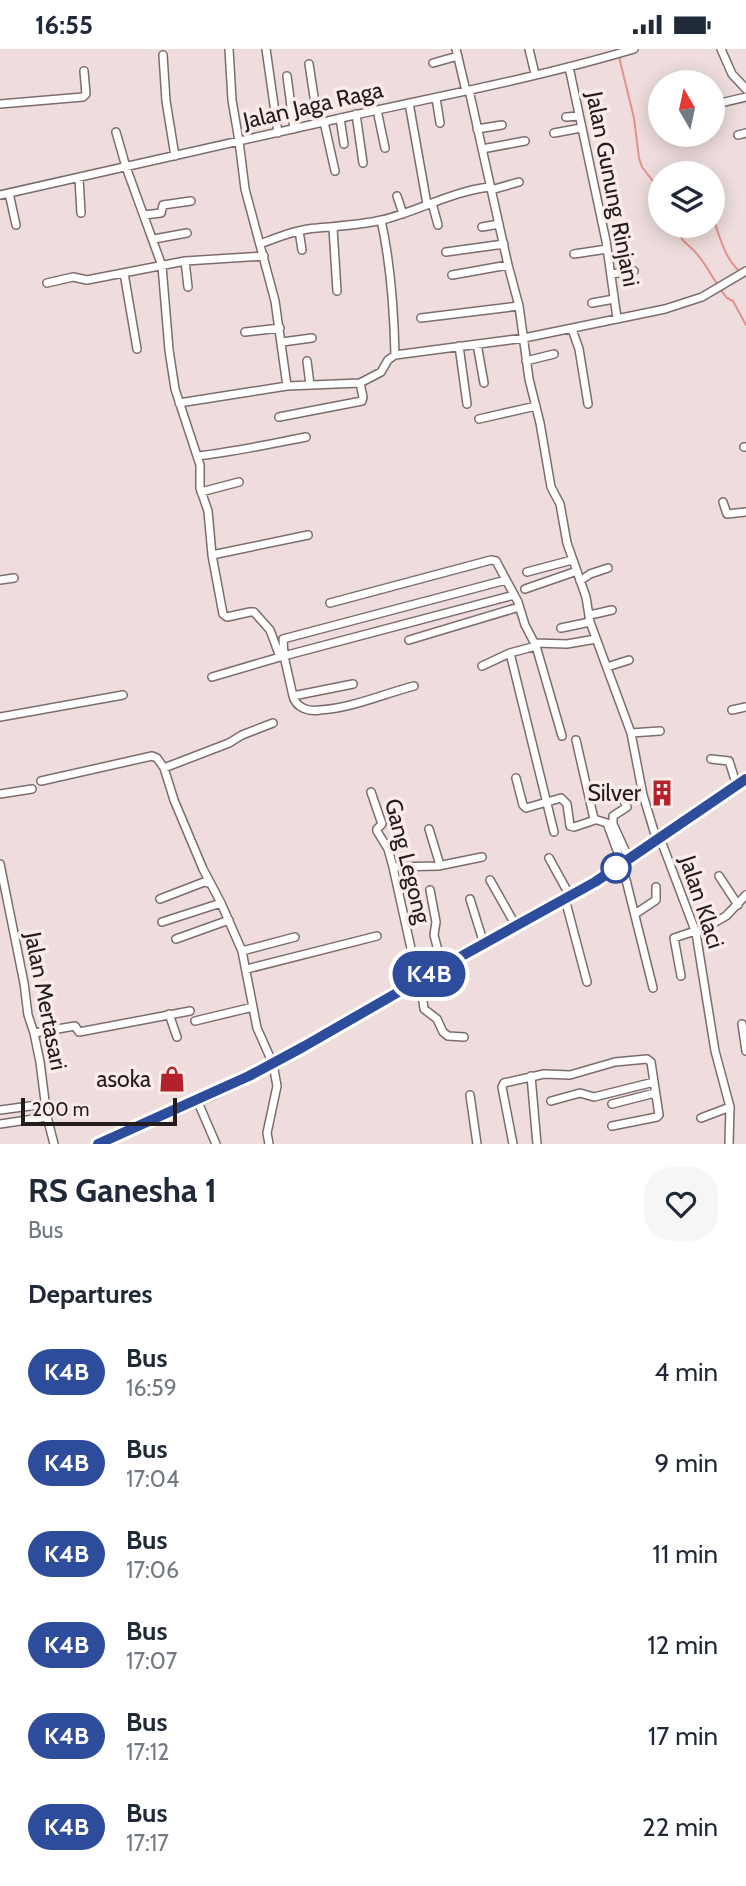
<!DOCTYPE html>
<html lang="en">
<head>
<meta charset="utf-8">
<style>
	:root { --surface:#fff; --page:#f6f6f7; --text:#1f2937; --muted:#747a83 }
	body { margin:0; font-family:Cabin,sans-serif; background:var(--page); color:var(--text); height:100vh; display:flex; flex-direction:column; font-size:26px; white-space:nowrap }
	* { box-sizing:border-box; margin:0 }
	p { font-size:23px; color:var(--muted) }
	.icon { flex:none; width:38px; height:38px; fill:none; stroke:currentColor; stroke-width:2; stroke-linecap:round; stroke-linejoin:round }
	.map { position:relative; height:1095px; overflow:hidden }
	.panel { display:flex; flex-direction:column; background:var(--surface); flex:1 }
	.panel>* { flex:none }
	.badge { padding:0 14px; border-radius:23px; font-size:24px; line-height:46px }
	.needle { width:46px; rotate:351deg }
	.fabs { position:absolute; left:648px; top:21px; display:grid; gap:14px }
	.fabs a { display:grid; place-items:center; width:77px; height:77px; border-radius:50%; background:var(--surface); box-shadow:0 4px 18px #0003; font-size:35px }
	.scale { position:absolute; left:21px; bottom:18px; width:156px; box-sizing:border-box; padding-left:7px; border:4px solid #221c1c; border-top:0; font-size:19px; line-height:24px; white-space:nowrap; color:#221c1c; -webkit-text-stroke:5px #fbebe9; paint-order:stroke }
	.map>.badge { position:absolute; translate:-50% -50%; box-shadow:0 0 0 4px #fff }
	h2 { padding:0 28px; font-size:26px; line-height:63px }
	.round { display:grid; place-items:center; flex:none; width:74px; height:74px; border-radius:28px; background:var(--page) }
	.headline { display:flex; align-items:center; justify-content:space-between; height:119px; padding:0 28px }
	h1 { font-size:33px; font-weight:700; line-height:52px }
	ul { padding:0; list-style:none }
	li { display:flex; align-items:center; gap:21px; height:91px; padding:0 28px }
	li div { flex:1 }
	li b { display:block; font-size:26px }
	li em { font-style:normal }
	li .badge { min-width:77px; font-weight:700; text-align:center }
	.status { display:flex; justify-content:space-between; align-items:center; height:49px; padding:0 35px; background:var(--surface); direction:ltr }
	.status svg { height:19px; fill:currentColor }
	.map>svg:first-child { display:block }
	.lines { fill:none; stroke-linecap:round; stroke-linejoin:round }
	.stream { stroke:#e1928c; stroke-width:2 }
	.minor-casing { stroke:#7c6d6c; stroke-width:10 }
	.highway-casing { stroke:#7c6d6c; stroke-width:14 }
	.minor { stroke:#fff; stroke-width:7 }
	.highway { stroke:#fff; stroke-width:10 }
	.line-casing { stroke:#fff; stroke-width:16 }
	.line { stroke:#2d4c9c; stroke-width:10 }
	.stop-dot { fill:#fff; stroke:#2d4c9c; stroke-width:3.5 }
	.labels { text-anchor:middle; stroke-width:7; stroke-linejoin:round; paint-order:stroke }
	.street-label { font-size:23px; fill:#221c1c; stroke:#fbebe9 }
	.poi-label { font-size:23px; fill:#221c1c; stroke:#fbebe9; text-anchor:end }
</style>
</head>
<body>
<div class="status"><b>16:55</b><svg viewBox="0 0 49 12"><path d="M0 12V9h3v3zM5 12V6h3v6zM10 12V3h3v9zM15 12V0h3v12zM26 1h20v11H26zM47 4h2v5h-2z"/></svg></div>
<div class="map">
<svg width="746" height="1095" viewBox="0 0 746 1095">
	<rect width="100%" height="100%" fill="#eedddc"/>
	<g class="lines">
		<path class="stream" d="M619 8 634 69 639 109 642 118 652 131 660 138
			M712 166C720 187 723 207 740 223
			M678 177C680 194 687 193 697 205 705 214 711 226 717 235
			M720 240 727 249 733 252 746 276"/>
		<g class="minor-casing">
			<path id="minor" d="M229 0 232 51 239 92 245 140 275 252 287 337
				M266 0 278 84
				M456 0 466 42
				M529 0 535 25
				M721 0 732 25 746 40
				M163 6 166 52 175 107
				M433 14 458 7
				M309 15 318 74
				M569 18 606 192 617 269
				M287 27 294 80
				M469 41 508 216 519 257 529 330 540 374 551 438 560 455 567 494 586 548 590 573 631 684 643 746 657 792
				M436 49 440 74
				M409 54 427 155
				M0 55 83 48 86 45 84 22
				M712 56 746 48
				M377 61 385 99
				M356 65 363 114
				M566 68 579 67
				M340 69 344 95
				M324 73 335 122
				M477 80 502 76
				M116 83 126 118 162 217 169 301 175 340 200 416V439L208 462 212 506 223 565 227 568 250 563H254L270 581 280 608
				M554 84 581 79
				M738 86 746 84
				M482 100 525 92
				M79 129 81 164
				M491 141 519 133
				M9 144 16 176
				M0 146C120 120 239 91 359 65 450 45 544 27 634 0
				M397 147 403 165
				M432 154 438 176
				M144 166 161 164 163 156 191 152
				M381 171C391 216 394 260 395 306
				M482 178 499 175
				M333 179 337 242
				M299 182 302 201
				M154 190 187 184
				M260 195C279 188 298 180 317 179 339 177 360 176 382 171 419 162 452 142 490 138
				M446 203 504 195
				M574 205 607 200
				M185 212 188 238
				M124 224 137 300
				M611 225 634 222
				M452 226 508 216
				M47 234 73 228 87 231 185 212 264 207
				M592 254 614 250
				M421 269 519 257
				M572 280 579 300 588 355
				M245 283 280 279
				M282 293 312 289
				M477 295 484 334
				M459 297 467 355
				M307 312 310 336
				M526 312 554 305
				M179 354 287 337 360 334 381 323 388 311 395 306 524 289 665 260 702 248 746 222
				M279 368 362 352 363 348 360 334
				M479 370 536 357
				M744 398H746
				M197 407C234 403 270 395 306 388
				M201 443 239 433
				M723 453 727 465 746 463
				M212 506 308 486
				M527 523 572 511
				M0 531 14 529
				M580 532 590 525 608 519
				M525 540 577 522
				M330 554 491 511 496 512 518 553 525 576 536 597 510 604 482 617
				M590 566 612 561
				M561 579 590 573
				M409 591 519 558
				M535 594 567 595 596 590
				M536 597 562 687
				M510 604 554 783
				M607 618 629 611
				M212 628 280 608 514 546
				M353 635 293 647 284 607 283 590 506 531
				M293 647C296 659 309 663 320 661 352 659 383 645 414 637
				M732 661 746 658
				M0 668 123 646
				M631 684 660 682
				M576 691 594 770 607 774 622 815 653 939
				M711 710 729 712 737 737
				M164 719 229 694 242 686 273 674
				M516 729 523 756 526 759 561 749 567 755 570 777 574 778 595 771
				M41 732 152 707 157 709 164 719 174 751 203 820 221 854 242 902 257 979 273 1015 277 1037 267 1084 269 1095
				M371 743 382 775 377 780V782L388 800 393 818 418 931
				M0 745 32 740
				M620 745 627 758 613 767V775L629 810
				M429 780 440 816
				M660 789 696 884 715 1002 730 1058 729 1095
				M549 809 570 847
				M0 815 24 934 28 966 34 984 40 1013 47 1068 54 1095
				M393 818 438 817 482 808
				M719 827 738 856
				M490 831 516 877
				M430 841 436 873 434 886 442 917
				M160 850 204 833 209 834
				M470 850 484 895
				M565 850 587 933
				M635 865 656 851V838
				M162 873 221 854
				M696 884 726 867 746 846
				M176 890 229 871
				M242 902 295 888
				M247 920 377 887
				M681 927 674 889 695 882
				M420 930 424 960 437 970 443 983 448 987 464 988
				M169 965 177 988
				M195 972 253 958
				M742 975 746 1002
				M34 984 75 977 79 983 190 962
				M531 1027 537 1095
				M470 1046 477 1095
				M197 1051 216 1095
				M551 1052 580 1044 594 1048 654 1033
				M612 1055 655 1044
				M0 1061 45 1055
				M701 1069 730 1058
				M0 1075 47 1068
				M513 1095 502 1038 504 1034 544 1025 570 1026 615 1013 647 1010 651 1013 659 1066 657 1068 612 1077"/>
		</g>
		<g class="highway-casing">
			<path id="highway" d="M98 1095 214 1044 273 1015 442 917 595 833 746 730"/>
		</g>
		<use href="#minor" class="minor"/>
		<use href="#highway" class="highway"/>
	</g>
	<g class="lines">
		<g class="line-casing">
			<path id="line" d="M98 1095 249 1027 303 998 442 918 595 833 746 730"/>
		</g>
		<use href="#line" class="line"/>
	</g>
	<defs>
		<g id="building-bare" transform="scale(2.1)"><path d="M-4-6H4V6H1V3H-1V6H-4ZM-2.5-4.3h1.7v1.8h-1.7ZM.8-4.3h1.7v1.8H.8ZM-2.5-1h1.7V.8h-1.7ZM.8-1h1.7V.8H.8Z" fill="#b3212a" stroke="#fbebe9" stroke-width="2.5" paint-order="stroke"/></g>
		<g id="shop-bare" transform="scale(2.1)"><path d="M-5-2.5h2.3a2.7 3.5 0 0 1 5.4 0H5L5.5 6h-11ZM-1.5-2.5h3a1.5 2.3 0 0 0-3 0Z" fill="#b3212a" stroke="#fbebe9" stroke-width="2.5" paint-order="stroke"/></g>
	</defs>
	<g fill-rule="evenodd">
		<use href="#building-bare" x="662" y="744"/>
		<use href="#shop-bare" x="172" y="1030"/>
	</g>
	<circle class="stop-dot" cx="616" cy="819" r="14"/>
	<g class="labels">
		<g class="street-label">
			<text transform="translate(313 56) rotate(-13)" y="8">Jalan Jaga Raga</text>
			<text transform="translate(613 140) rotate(79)" y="8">Jalan Gunung Rinjani</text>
			<text transform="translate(408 812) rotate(76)" y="8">Gang Legong</text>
			<text transform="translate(702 853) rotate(72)" y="8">Jalan Klaci</text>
			<text transform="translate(46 952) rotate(79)" y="8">Jalan Mertasari</text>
		</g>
		<g class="poi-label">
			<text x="641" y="752">Silver</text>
			<text x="151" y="1038">asoka</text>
		</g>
	</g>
</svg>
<div class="fabs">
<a><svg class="needle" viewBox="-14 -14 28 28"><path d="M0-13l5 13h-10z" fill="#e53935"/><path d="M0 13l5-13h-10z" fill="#747a83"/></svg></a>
<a><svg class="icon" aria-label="layers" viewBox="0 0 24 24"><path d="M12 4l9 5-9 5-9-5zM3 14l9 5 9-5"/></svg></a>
</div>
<div class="scale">200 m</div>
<b class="badge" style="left:429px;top:925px;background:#2d4c9c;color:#fff">K4B</b>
</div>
<section class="panel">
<div class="headline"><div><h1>RS Ganesha 1</h1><p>Bus</p></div><a class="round"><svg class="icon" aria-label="heart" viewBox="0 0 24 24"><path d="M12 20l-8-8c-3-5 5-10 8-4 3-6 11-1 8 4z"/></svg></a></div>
<h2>Departures</h2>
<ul>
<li><span class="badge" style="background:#2d4c9c;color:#fff">K4B</span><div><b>Bus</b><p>16:59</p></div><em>4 min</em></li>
<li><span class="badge" style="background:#2d4c9c;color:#fff">K4B</span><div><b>Bus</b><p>17:04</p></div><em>9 min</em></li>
<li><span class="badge" style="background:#2d4c9c;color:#fff">K4B</span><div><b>Bus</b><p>17:06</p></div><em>11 min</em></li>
<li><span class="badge" style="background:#2d4c9c;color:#fff">K4B</span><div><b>Bus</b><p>17:07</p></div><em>12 min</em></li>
<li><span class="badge" style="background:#2d4c9c;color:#fff">K4B</span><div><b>Bus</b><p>17:12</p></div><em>17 min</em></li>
<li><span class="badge" style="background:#2d4c9c;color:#fff">K4B</span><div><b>Bus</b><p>17:17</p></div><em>22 min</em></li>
</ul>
</section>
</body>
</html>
